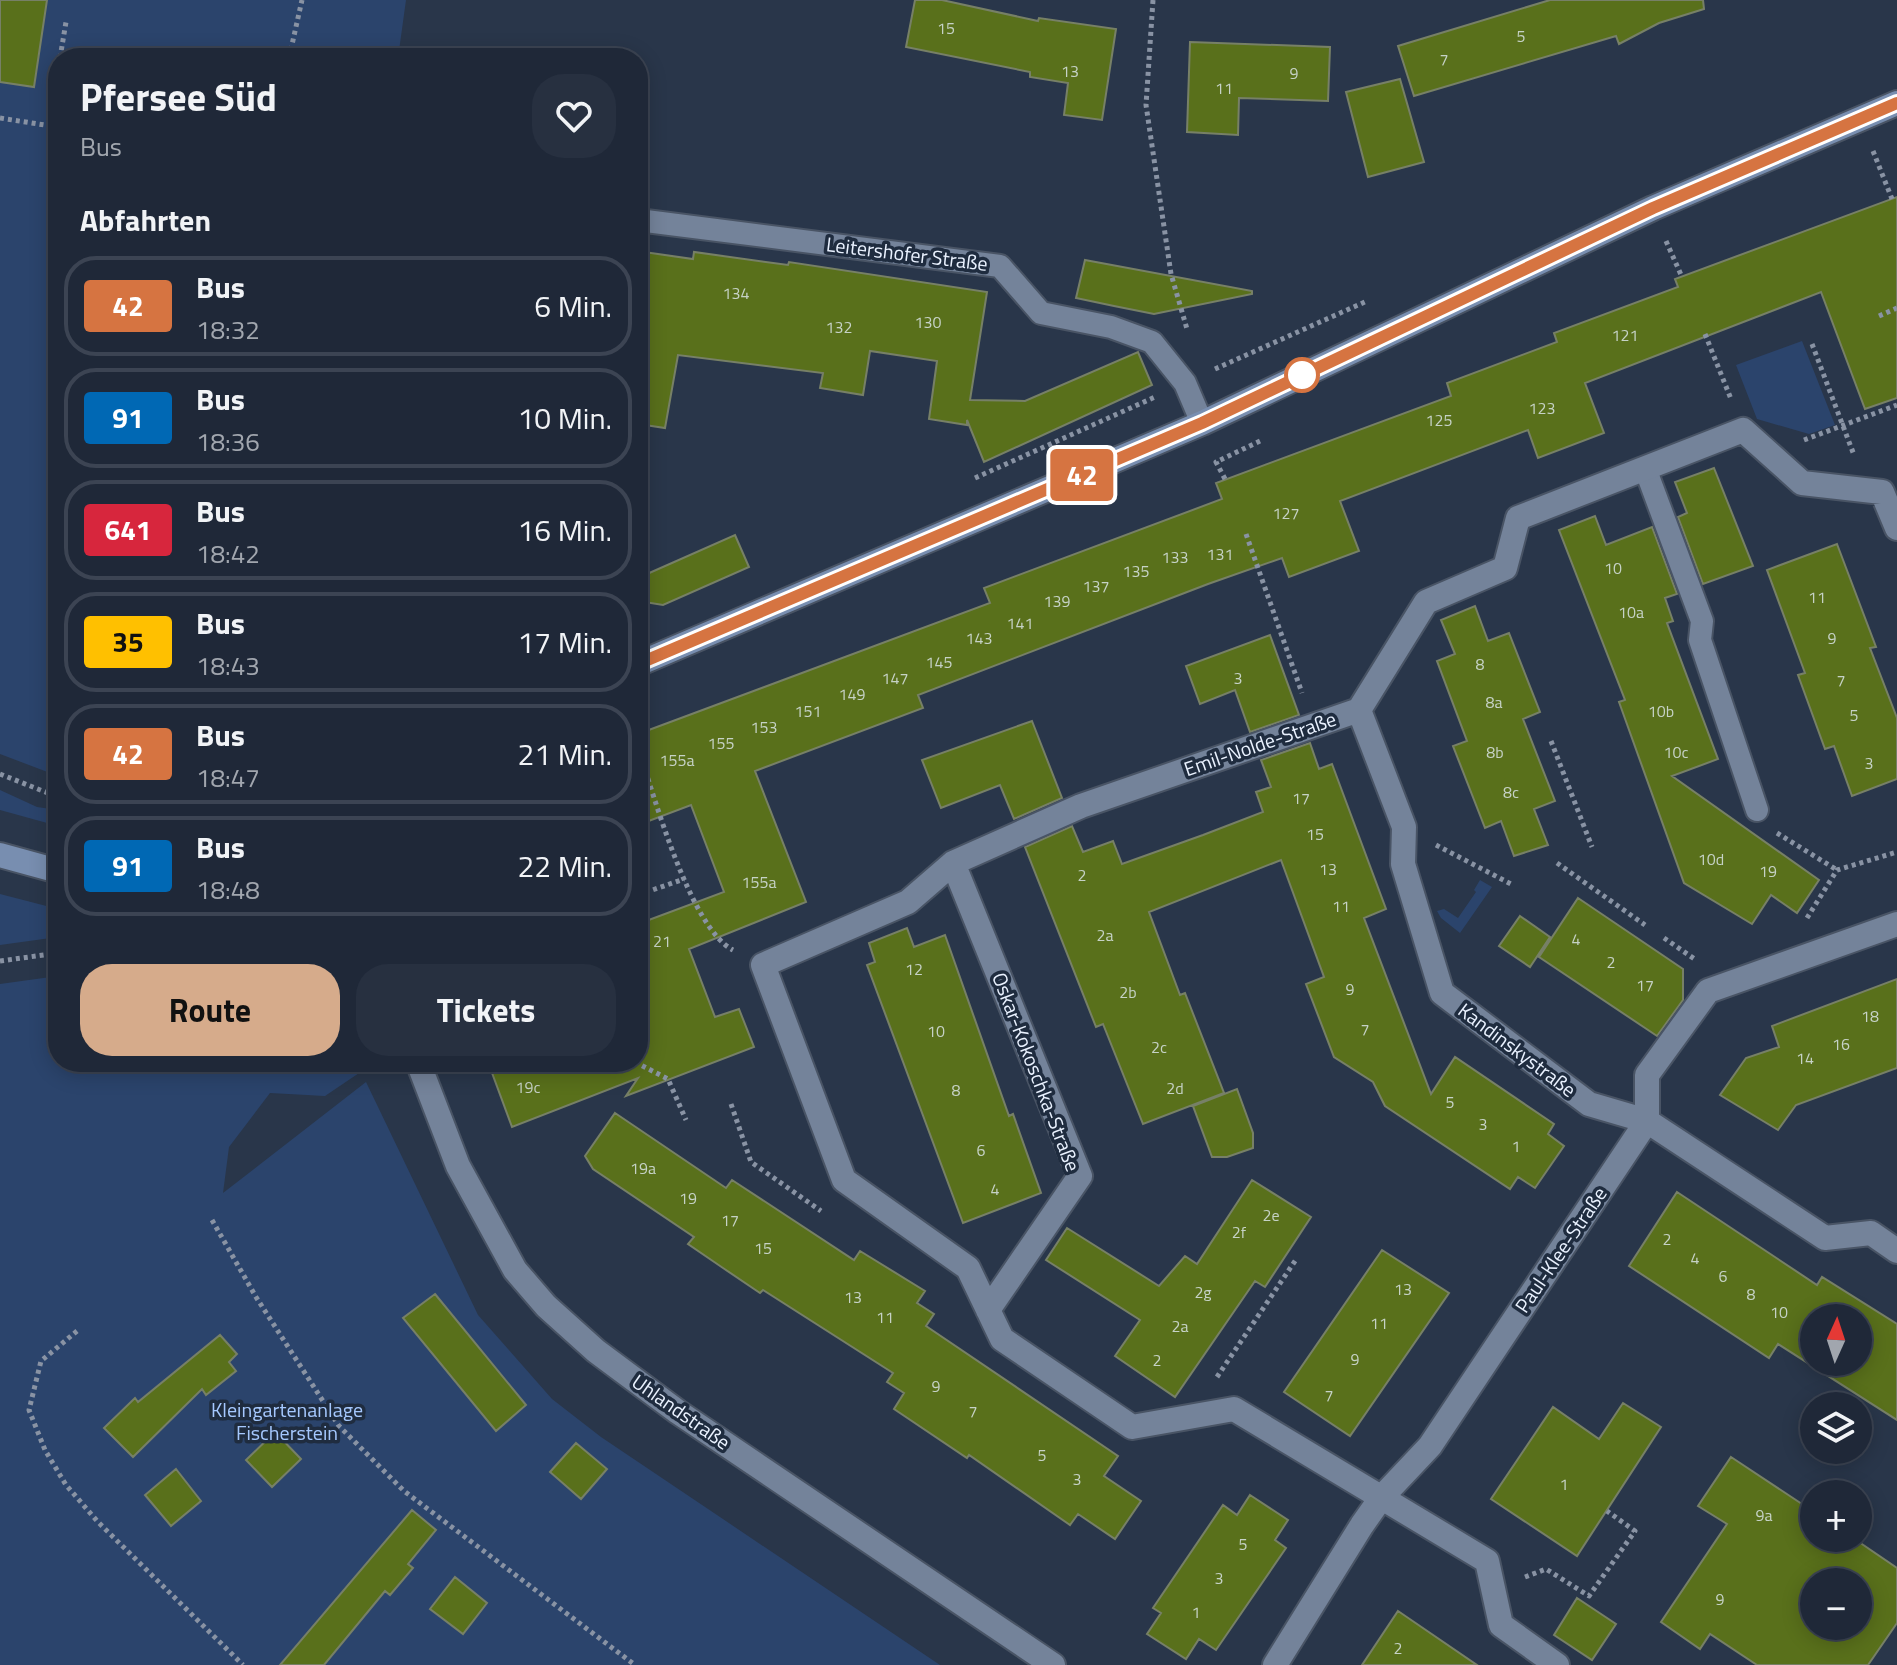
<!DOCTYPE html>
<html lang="de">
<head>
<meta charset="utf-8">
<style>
	:root { --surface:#1f2838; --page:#273040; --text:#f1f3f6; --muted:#a1a6ae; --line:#3c4453; --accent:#d6ab8b }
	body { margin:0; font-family:"Titillium Web",sans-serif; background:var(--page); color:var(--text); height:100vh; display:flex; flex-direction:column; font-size:30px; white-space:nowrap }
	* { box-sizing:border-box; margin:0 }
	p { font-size:26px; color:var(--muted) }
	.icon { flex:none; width:44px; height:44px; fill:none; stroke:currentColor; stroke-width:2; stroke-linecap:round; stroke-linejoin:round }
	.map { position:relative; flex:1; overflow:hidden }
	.drawer { position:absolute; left:48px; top:48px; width:600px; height:1024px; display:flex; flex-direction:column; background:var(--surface); border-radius:32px; box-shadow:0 4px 20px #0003,0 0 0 2px var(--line) }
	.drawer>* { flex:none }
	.badge { padding:0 16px; border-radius:6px; font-size:28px; line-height:52px }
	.needle { width:52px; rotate:3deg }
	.tools { position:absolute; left:1800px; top:1304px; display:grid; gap:16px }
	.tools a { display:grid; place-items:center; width:72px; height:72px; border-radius:50%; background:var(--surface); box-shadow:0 4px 20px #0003,0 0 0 2px var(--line); font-size:40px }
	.map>.badge { position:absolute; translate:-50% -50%; box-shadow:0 0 0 4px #fff }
	h2 { padding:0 32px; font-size:30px; line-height:72px }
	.round { display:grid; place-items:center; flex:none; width:84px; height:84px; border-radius:32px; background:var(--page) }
	.head { display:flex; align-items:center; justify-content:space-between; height:136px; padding:0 32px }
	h1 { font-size:38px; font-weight:700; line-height:60px }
	.button { display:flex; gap:16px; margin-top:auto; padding:16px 32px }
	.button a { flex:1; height:92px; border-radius:32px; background:var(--accent); color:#111; font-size:32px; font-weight:700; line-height:92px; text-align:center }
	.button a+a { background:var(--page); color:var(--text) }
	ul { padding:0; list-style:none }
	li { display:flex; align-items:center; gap:24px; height:100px; margin:0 16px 12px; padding:0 16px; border:4px solid var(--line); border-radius:32px }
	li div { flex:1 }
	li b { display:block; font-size:30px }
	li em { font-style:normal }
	li .badge { min-width:88px; font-weight:700; text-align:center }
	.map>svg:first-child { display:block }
	.green { fill:#2b446c }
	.building { fill:#59701b; stroke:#778067; stroke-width:2; fill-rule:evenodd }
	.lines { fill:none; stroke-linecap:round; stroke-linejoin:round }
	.lane-casing { stroke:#495465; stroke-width:26 }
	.street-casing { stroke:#495465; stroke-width:28 }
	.secondary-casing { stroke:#495465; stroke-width:28 }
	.path { stroke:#8993a4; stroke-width:5; stroke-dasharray:4 4; stroke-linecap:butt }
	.lane { stroke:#74839a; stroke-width:22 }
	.street { stroke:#74839a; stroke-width:24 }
	.secondary { stroke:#788eb0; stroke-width:24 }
	.line-casing { stroke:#fff; stroke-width:18 }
	.line { stroke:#d67441; stroke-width:12 }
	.stop-dot { fill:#fff; stroke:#d67441; stroke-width:4 }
	.labels { text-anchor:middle; stroke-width:7; stroke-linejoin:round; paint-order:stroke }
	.number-label { font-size:16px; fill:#c6d2c6 }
	.street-label { font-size:20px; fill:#eaf2ff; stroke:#1f2c3f }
	.park-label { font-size:20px; fill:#a5c8fe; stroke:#1f2c3f }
</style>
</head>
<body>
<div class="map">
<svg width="1897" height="1665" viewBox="0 0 1897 1665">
	<rect width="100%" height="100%" fill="#29364a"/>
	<path class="green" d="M0 0H406L398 58H58V776L0 754Z
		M1802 341 1835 425 1809 434 1757 419 1736 365Z
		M0 790 37 807 58 810V826L0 810Z
		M1480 880 1492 887 1460 933 1441 918 1437 911 1444 909 1458 918 1476 892 1474 890Z
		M0 894 58 909V937L0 945Z
		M58 976V1062H364L365 1069 325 1096 270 1093 229 1147 223 1193 366 1082 478 1315 552 1399 601 1437 940 1665H0V984Z"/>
	<path class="building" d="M0 0H47L34 87 0 82Z
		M915 0H942L1038 21 1039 18 1116 29 1102 120 1064 115 1068 83 1030 77V72L906 47Z
		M1550 0H1703L1704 9 1659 23 1619 44 1616 36 1414 96 1398 46Z
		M1190 42 1330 47 1328 101 1239 98 1238 135 1187 132Z
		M1400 79 1424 162 1368 177 1346 92Z
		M1897 197V398L1865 409 1821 292 1585 383 1604 433 1538 458 1528 430 1340 501 1359 551 1289 577 1282 558 1208 584 918 695 923 708 755 771 806 902 689 949 715 1017 739 1009 754 1047 626 1096 638 1078 512 1127 488 1062H638V924L724 892 691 805 638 825V734L990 603 984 588 1222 499 1216 483 1451 396 1447 383 1557 342 1554 333 1678 287 1675 279Z
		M644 252 693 259 694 252 788 265 789 262 987 292 970 400 1025 401 1138 352 1152 385 984 462 967 420V425L929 419 937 361 870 351 863 395 820 388 823 373 678 355 665 428 638 424V400L648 327 638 326V257L643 258Z
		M1085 260 1252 291V294L1154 314 1114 306 1076 298Z
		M1714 468 1753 566 1703 584 1678 517 1687 513 1675 482Z
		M1595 516 1606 545 1652 527 1677 594 1665 598 1673 621 1667 623 1718 759 1672 776 1819 880 1797 913 1771 895 1752 924 1684 883 1619 702 1625 700 1559 530Z
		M735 535 749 567 663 605 638 601V578Z
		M1837 544 1876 647 1870 648 1897 718V779L1852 796 1834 746 1825 749 1798 675 1805 673 1767 570Z
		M1475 606 1488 641 1509 633 1540 712 1523 719 1555 801 1534 809 1548 845 1514 856 1501 821 1485 828 1453 746 1467 741 1437 661 1455 654 1441 620Z
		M1270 635 1299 715 1250 732 1235 690 1200 704 1186 666Z
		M1032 721 1062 798 1014 819 1000 785 941 808 922 760Z
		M1310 743 1319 769 1332 764 1386 909 1364 918 1431 1094 1455 1057 1554 1124 1548 1134 1564 1146 1535 1188 1518 1177 1510 1189 1385 1106 1373 1082 1334 1057 1306 984 1324 977 1281 860 1149 912 1180 995 1185 993 1224 1093 1143 1124 1103 1024 1096 1027 1025 847 1072 826 1083 852 1113 841 1122 864 1203 835 1263 812 1256 792 1271 787 1261 760Z
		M1578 898 1683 969V1000L1657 1036 1539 957Z
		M1520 916 1550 937 1530 967 1499 946Z
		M907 928 914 947 945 935 1009 1116 1013 1114 1041 1193 963 1223 867 965 875 962 869 943Z
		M1897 979V1068L1796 1105 1778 1130 1720 1095 1746 1058 1779 1047 1772 1026Z
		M1237 1089 1253 1133V1148L1227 1157H1212L1193 1106Z
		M615 1113 726 1188 732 1180 854 1260 860 1251 925 1291 917 1303 934 1314 926 1326 1118 1456 1104 1476 1141 1501 1115 1539 1078 1514 1070 1525 969 1455 967 1458 894 1409 904 1393 887 1382 893 1373 763 1290 760 1293 723 1268 688 1244 694 1237 593 1169 585 1156Z
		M1252 1180 1311 1217 1265 1287 1255 1281 1175 1397 1115 1356 1140 1320 1046 1260 1067 1228 1159 1286 1185 1256 1197 1264Z
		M1677 1192 1817 1285 1822 1277 1897 1324V1420L1778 1344 1769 1358 1629 1266ZM1814 1318H1858V1362H1814Z
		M1382 1250 1449 1293 1350 1436 1284 1392Z
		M435 1294 526 1405 496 1431 403 1318Z
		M220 1335 237 1354 229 1362 236 1371 206 1395 202 1389 133 1457 104 1428 135 1398 138 1402Z
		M1623 1403 1661 1427 1577 1556 1491 1499 1553 1407 1599 1439Z
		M275 1432 301 1459 272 1487 246 1460Z
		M576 1443 607 1469 581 1499 550 1472Z
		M1731 1457 1814 1512V1538H1853L1897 1568V1623L1868 1665H1757L1710 1634 1700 1649 1661 1622 1727 1524 1698 1506ZM1814 1582H1858V1626H1814Z
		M176 1469 201 1501 171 1526 145 1495Z
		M1250 1495 1288 1520 1275 1540 1286 1548 1216 1650 1199 1639 1186 1659 1147 1634 1161 1613 1153 1608 1223 1505 1237 1515Z
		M412 1510 436 1530 408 1564 413 1568 390 1595 385 1591 324 1665H280Z
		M455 1577 487 1603 463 1634 430 1609Z
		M1577 1598 1616 1624 1592 1660 1554 1635Z
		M1398 1611 1477 1665H1362Z"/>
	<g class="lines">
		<g class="lane-casing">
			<path id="lane" d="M638 220 1000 266 1041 313 1111 327 1152 342 1185 383 1202 423
				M1645 468 1702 621 1700 640 1757 810"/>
		</g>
		<g class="street-casing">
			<path id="street" d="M1359 710 1404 827 1403 864 1442 993 1589 1104 1647 1121 1825 1238 1871 1233 1897 1251
				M953 863 1080 1176 988 1310
				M418 1062 458 1166 515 1270 546 1306 596 1351 678 1412 1053 1665
				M1275 1665 1362 1525 1381 1498 1430 1446 1647 1121V1075L1708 991 1897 924
				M1557 1665 1501 1625 1487 1561 1234 1409 1132 1427 1002 1339 968 1268 844 1180 763 965 908 902 953 863 1081 806 1359 710 1426 602 1505 568 1518 518 1743 430 1802 483 1882 492 1897 528"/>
		</g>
		<g class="secondary-casing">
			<path id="secondary" d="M638 664 1202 423 1653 208 1897 103
				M0 855 58 871"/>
		</g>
		<path class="path" d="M1153 0 1146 105 1171 274 1187 329
			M60 58 66 22
			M289 58 302 0
			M0 118 51 126 58 74
			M1873 151 1892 199
			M1666 241 1682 277
			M1879 316 1897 308
			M1705 334 1731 399
			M1812 344 1854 455
			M1215 369 1367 301
			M1804 440 1897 405
			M975 478 1155 397
			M1225 479 1216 462 1260 441
			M58 497 55 522 58 565
			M1246 534 1302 693
			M1551 741 1592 847
			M638 748C654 795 690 928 733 950
			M0 774 58 797
			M1777 833 1837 870
			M1436 845 1511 884
			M1557 863 1645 925
			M638 895 684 879
			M1807 918 1837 870 1897 852
			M1664 938 1696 960
			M0 961 58 953
			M635 1062 668 1079 686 1120
			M731 1104 751 1162 821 1211
			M212 1220 256 1297 339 1426 404 1491 635 1665
			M77 1331 41 1361 29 1410 45 1450 66 1485 98 1522 243 1665
			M1217 1377 1297 1258
			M1525 1577 1546 1569 1589 1596 1635 1531 1607 1511"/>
		<use href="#lane" class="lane"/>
		<use href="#street" class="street"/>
		<use href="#secondary" class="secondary"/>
	</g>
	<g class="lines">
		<g class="line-casing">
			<path id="line" d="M638 664 1202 423 1653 208 1897 103"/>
		</g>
		<use href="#line" class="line"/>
	</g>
	<circle class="stop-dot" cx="1302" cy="375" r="16"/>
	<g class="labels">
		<g class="number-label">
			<text x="946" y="34">15</text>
			<text x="1521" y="42">5</text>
			<text x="1444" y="65">7</text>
			<text x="1070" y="77">13</text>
			<text x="1294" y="79">9</text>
			<text x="1224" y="94">11</text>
			<text x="736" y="299">134</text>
			<text x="928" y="328">130</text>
			<text x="839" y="333">132</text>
			<text x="1625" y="341">121</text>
			<text x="1542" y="414">123</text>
			<text x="1439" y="426">125</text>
			<text x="1286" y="519">127</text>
			<text x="1220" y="560">131</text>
			<text x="1175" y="563">133</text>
			<text x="1613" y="574">10</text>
			<text x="1136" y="577">135</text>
			<text x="1096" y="592">137</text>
			<text x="1817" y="603">11</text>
			<text x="1057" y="607">139</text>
			<text x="1631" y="618">10a</text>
			<text x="1020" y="629">141</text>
			<text x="979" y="644">143</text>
			<text x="1832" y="644">9</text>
			<text x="939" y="668">145</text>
			<text x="1480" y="670">8</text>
			<text x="895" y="684">147</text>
			<text x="1238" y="684">3</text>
			<text x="1841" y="686">7</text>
			<text x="852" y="700">149</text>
			<text x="1494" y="708">8a</text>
			<text x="808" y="717">151</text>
			<text x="1661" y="717">10b</text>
			<text x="1854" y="721">5</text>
			<text x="764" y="733">153</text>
			<text x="721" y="749">155</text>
			<text x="1495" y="758">8b</text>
			<text x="1676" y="758">10c</text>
			<text x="677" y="766">155a</text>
			<text x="1869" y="769">3</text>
			<text x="1511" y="798">8c</text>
			<text x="1301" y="804">17</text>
			<text x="1315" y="840">15</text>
			<text x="1711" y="865">10d</text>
			<text x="1328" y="875">13</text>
			<text x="1768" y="877">19</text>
			<text x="1082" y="881">2</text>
			<text x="759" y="888">155a</text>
			<text x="1341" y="912">11</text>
			<text x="1105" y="941">2a</text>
			<text x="1576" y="945">4</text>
			<text x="662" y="947">21</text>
			<text x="1611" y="968">2</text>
			<text x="914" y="975">12</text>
			<text x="1645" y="991">17</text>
			<text x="1350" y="995">9</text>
			<text x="1128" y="998">2b</text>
			<text x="1870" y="1022">18</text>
			<text x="1365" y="1035">7</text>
			<text x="936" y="1037">10</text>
			<text x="1841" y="1050">16</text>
			<text x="1159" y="1053">2c</text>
			<text x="1805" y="1064">14</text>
			<text x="528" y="1093">19c</text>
			<text x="1175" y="1094">2d</text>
			<text x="956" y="1096">8</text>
			<text x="1450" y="1108">5</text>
			<text x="1483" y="1130">3</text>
			<text x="1516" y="1152">1</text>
			<text x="981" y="1156">6</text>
			<text x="643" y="1174">19a</text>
			<text x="995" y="1195">4</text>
			<text x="688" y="1204">19</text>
			<text x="1271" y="1221">2e</text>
			<text x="730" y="1226">17</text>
			<text x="1239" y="1238">2f</text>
			<text x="1667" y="1245">2</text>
			<text x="763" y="1254">15</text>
			<text x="1695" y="1264">4</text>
			<text x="1723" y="1282">6</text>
			<text x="1403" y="1295">13</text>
			<text x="1203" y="1298">2g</text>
			<text x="1751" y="1300">8</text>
			<text x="853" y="1303">13</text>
			<text x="1779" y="1318">10</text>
			<text x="885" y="1323">11</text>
			<text x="1379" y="1329">11</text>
			<text x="1180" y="1332">2a</text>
			<text x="1355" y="1365">9</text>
			<text x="1157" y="1366">2</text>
			<text x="936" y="1392">9</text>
			<text x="1329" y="1401">7</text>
			<text x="973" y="1417">7</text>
			<text x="1042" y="1461">5</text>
			<text x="1077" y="1485">3</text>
			<text x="1564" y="1490">1</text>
			<text x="1764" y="1521">9a</text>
			<text x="1243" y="1550">5</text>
			<text x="1219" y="1584">3</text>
			<text x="1720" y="1605">9</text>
			<text x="1196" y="1618">1</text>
			<text x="1398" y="1654">2</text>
		</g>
		<g class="street-label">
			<text transform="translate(907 254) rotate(7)" y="7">Leitershofer Straße</text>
			<text transform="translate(1260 744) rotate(-19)" y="7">Emil-Nolde-Straße</text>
			<text transform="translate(1517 1050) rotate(37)" y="7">Kandinskystraße</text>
			<text transform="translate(1036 1072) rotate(69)" y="7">Oskar-Kokoschka-Straße</text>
			<text transform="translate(1561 1250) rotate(-56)" y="7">Paul-Klee-Straße</text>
			<text transform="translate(681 1412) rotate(35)" y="7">Uhlandstraße</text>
		</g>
		<g class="park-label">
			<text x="287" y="1417">Kleingartenanlage<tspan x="287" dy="23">Fischerstein</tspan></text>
		</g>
	</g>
</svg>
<div class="tools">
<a><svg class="needle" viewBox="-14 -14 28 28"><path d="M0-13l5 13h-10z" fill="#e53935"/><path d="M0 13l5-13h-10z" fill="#a1a6ae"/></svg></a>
<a><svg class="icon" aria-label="layers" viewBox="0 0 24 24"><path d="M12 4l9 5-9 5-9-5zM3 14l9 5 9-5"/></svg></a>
<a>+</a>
<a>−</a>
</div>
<b class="badge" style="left:1082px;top:475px;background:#d67441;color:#fff">42</b>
<section class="drawer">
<div class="head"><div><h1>Pfersee Süd</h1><p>Bus</p></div><a class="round"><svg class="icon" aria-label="heart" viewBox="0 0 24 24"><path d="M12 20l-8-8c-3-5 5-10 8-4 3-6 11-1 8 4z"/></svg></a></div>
<h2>Abfahrten</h2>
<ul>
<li><span class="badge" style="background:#d67441;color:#fff">42</span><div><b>Bus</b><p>18:32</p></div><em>6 Min.</em></li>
<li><span class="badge" style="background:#0068b4;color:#fff">91</span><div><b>Bus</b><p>18:36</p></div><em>10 Min.</em></li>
<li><span class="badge" style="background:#d7263d;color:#fff">641</span><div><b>Bus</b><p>18:42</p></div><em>16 Min.</em></li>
<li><span class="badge" style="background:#ffc000;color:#111">35</span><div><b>Bus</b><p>18:43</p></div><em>17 Min.</em></li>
<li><span class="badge" style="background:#d67441;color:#fff">42</span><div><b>Bus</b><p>18:47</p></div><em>21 Min.</em></li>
<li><span class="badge" style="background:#0068b4;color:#fff">91</span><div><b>Bus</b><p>18:48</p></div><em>22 Min.</em></li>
</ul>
<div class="button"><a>Route</a><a>Tickets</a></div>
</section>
</div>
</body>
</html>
